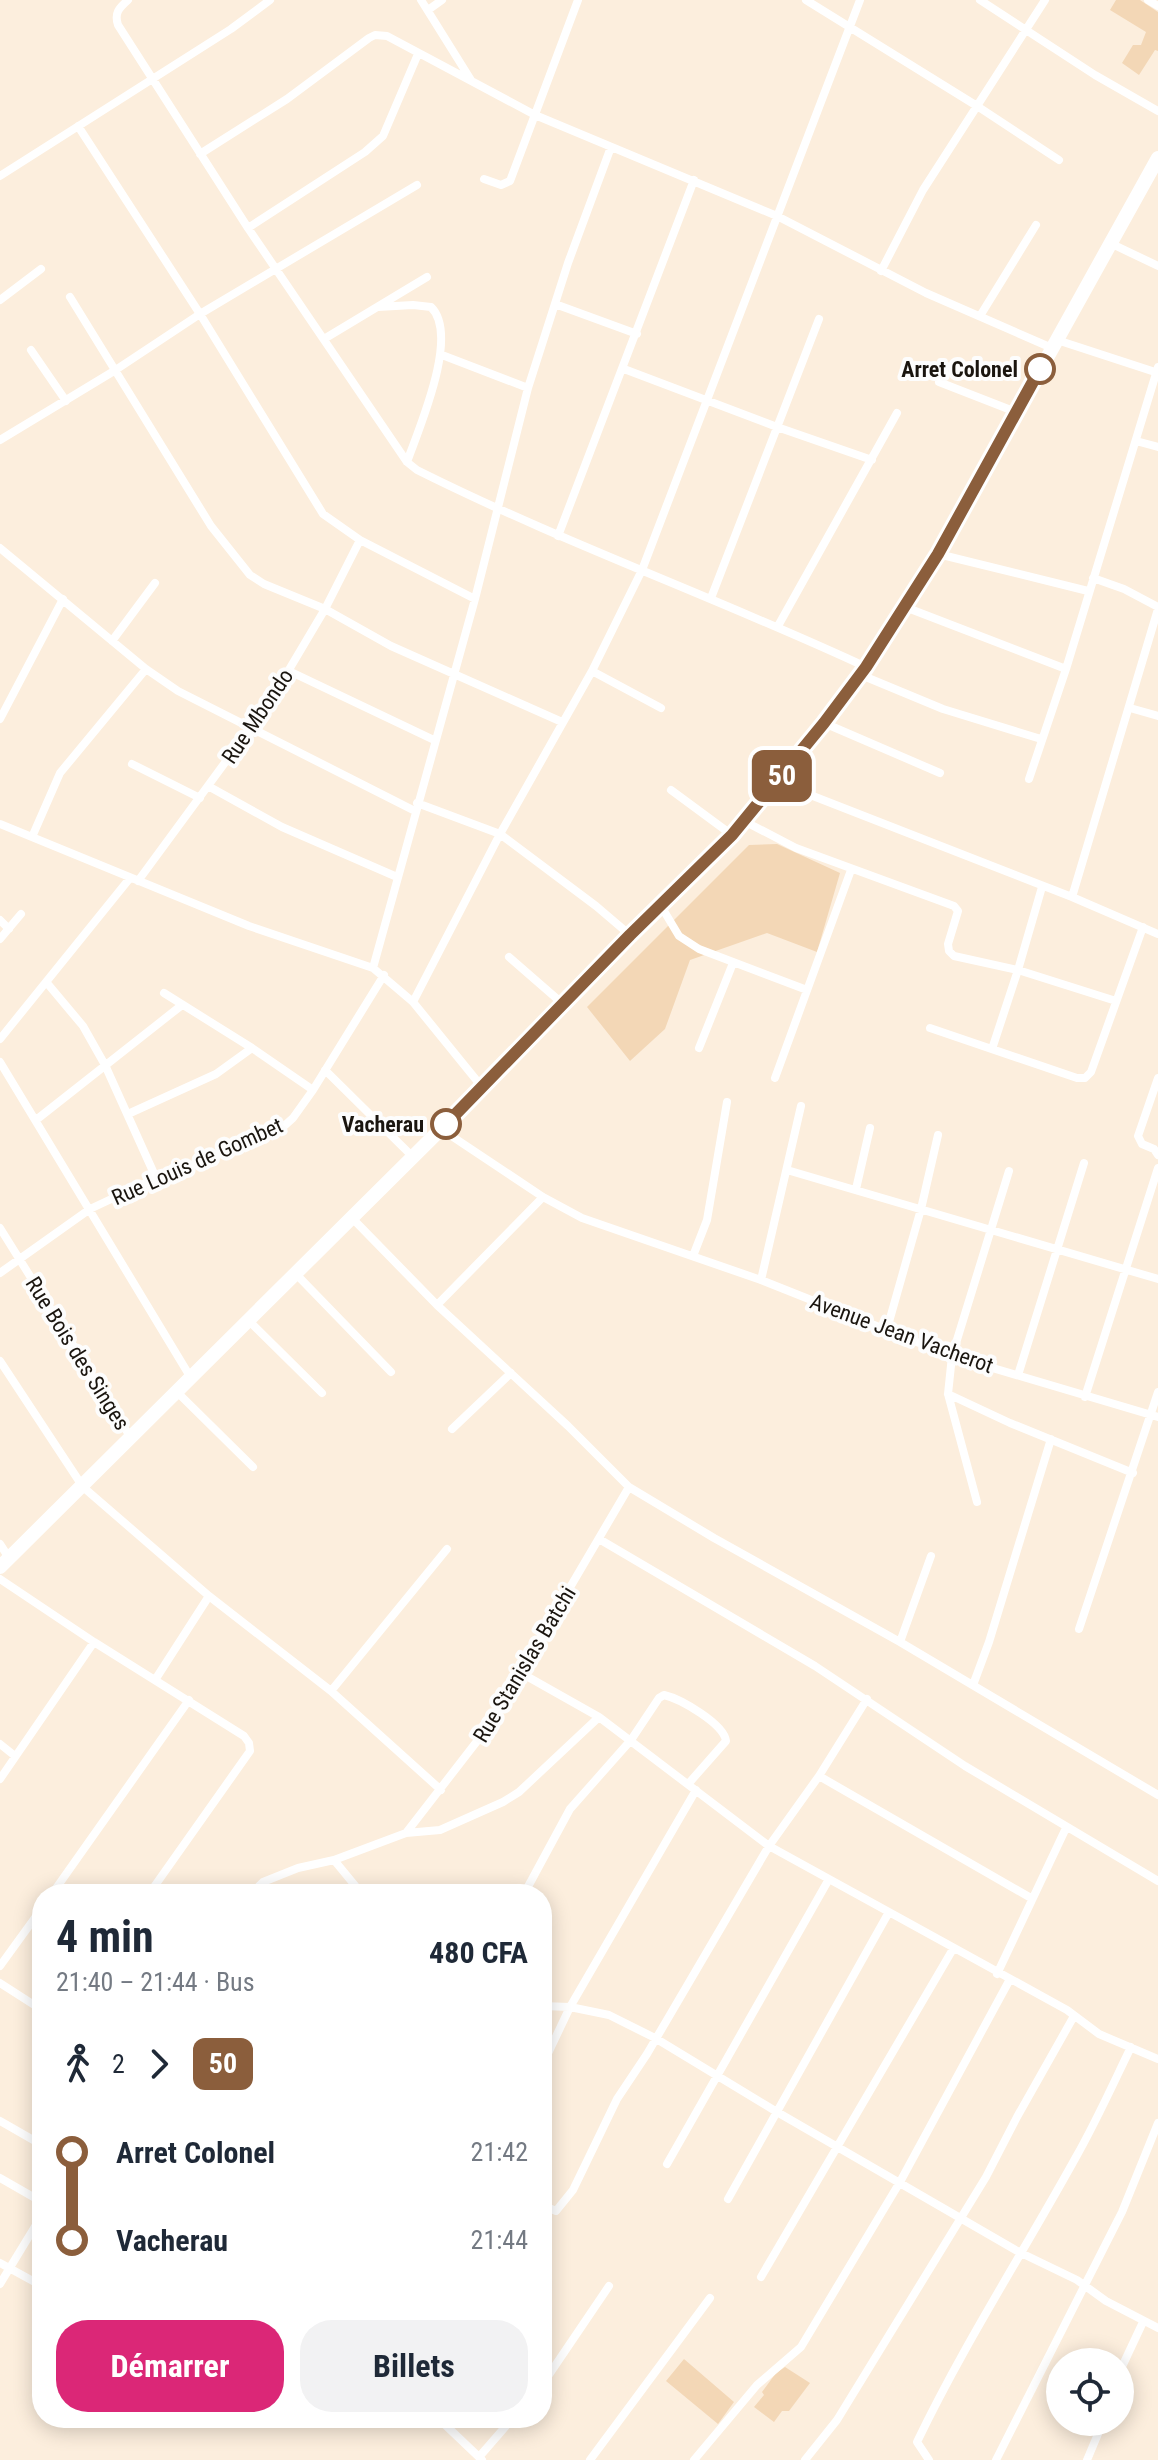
<!DOCTYPE html>
<html lang="fr">
<head>
<meta charset="utf-8">
<style>
	:root { --surface:#fff; --page:#f2f2f3; --text:#1f2937; --muted:#747a83; --accent:#db2777 }
	body { margin:0; font-family:"Roboto Condensed",sans-serif; background:var(--page); color:var(--text); height:100vh; display:flex; flex-direction:column; font-size:30px; white-space:nowrap }
	* { box-sizing:border-box; margin:0 }
	p { font-size:26px; color:var(--muted) }
	.icon { flex:none; width:44px; height:44px; fill:none; stroke:currentColor; stroke-width:2; stroke-linecap:round; stroke-linejoin:round }
	.map { position:relative; flex:1; overflow:hidden }
	.panel { position:absolute; left:32px; top:1884px; width:520px; height:544px; display:flex; flex-direction:column; background:var(--surface); border-radius:32px; box-shadow:0 4px 20px #0003 }
	.panel>* { flex:none }
	.badge { padding:0 16px; border-radius:12px; font-size:28px; line-height:52px }
	.buttons { position:absolute; left:1046px; top:2348px; display:grid; gap:16px }
	.buttons a { display:grid; place-items:center; width:88px; height:88px; border-radius:50%; background:var(--surface); box-shadow:0 4px 20px #0003; font-size:40px }
	.map>.badge { position:absolute; translate:-50% -50%; box-shadow:0 0 0 4px #fff }
	.legs { display:flex; align-items:center; gap:12px; height:88px; padding:0 24px; font-size:26px }
	.legs p { margin-inline-start:auto }
	.summary { display:flex; align-items:center; justify-content:space-between; height:136px; padding:0 24px }
	h1 { font-size:44px; font-weight:700; line-height:60px }
	.primary-button { display:flex; gap:16px; margin-top:auto; padding:16px 24px }
	.primary-button a { flex:1; height:92px; border-radius:32px; background:var(--accent); color:#fff; font-size:32px; font-weight:700; line-height:92px; text-align:center }
	.primary-button a+a { background:var(--page); color:var(--text) }
	ul { padding:0 24px; list-style:none }
	li { display:flex; align-items:center; gap:28px; height:88px; font-size:30px }
	li i { display:grid; place-items:center; width:12px; height:100%; margin:0 10px; background:currentColor }
	li i::after { content:''; width:20px; height:20px; margin:-10px; border:6px solid; border-radius:50%; background:var(--surface) }
	li p { margin-inline-start:auto }
	li:first-child i { background:linear-gradient(#0000 50%,currentColor 0) }
	li:last-child i { background:linear-gradient(currentColor 50%,#0000 0) }
	.map>svg:first-child { display:block }
	.green { fill:#f3d7b6 }
	.lines { fill:none; stroke-linecap:round; stroke-linejoin:round }
	.street { stroke:#fff; stroke-width:8 }
	.highway { stroke:#fff; stroke-width:14 }
	.line-1-casing { stroke:#fff; stroke-width:18 }
	.line-1 { stroke:#8b5e3c; stroke-width:12 }
	.stop-1-dot { fill:#fff; stroke:#8b5e3c; stroke-width:4 }
	.labels { text-anchor:middle; stroke-width:8; stroke-linejoin:round; paint-order:stroke }
	.stop-label { font-size:22px; font-weight:bold; fill:#1a150f; stroke:#fdfdfd; text-anchor:end }
	.street-label { font-size:22px; fill:#1a150f; stroke:#fdfdfd }
</style>
</head>
<body>
<div class="map">
<svg width="1158" height="2460" viewBox="0 0 1158 2460">
	<rect width="100%" height="100%" fill="#fceedd"/>
	<path class="green" d="M1116 0H1140L1158 12V51L1155 50 1139 75 1122 63 1133 45H1141L1146 32 1110 10Z
		M777 844 840 873 817 952 767 933 690 960 665 1029 630 1061 587 1007 749 845Z
		M684 2359 734 2402 718 2424 666 2381Z
		M785 2367 810 2383 789 2411H782L774 2422 754 2407 764 2395 762 2392 776 2373Z"/>
	<g class="lines">
		<path class="street" d="M128 0C119 8 114 13 118 25L248 228 407 462 417 470C563 543 718 598 866 667
			M421 0 471 80
			M806 0 977 106 923 190 881 271
			M980 0 1095 75 1158 111
			M1045 0 977 106 1059 160
			M1148 0 1158 6
			M428 10 442 0
			M78 126 200 314 323 514 360 540 475 599
			M200 154 287 99 369 38 375 35 387 36 535 115 777 216 926 293 1052 348
			M0 176 231 29 270 0
			M484 179 501 185 510 181 578 0
			M248 228 365 152 383 136 418 54
			M1110 243 1158 266
			M70 297 211 526 250 575 264 584 325 609 391 646 562 722
			M0 300 41 269
			M555 304 637 334
			M378 307 413 305 431 307C460 335 419 428 407 462
			M980 316 1036 225
			M324 339 427 277
			M1057 340 1158 373
			M31 350 66 401
			M442 355 528 388
			M624 369 777 427 872 460
			M939 382 1016 412
			M0 440 114 371 200 314 417 185
			M1136 441 1158 447
			M558 536 694 180
			M0 548 146 669 178 691 415 811
			M938 554 1088 591
			M1093 578 1124 589 1158 607
			M711 598 819 319
			M905 607 1066 669
			M778 626 897 413
			M112 641 155 583
			M289 671 434 740
			M592 671 661 708
			M861 675 943 709 1041 739
			M1130 708 1158 716
			M0 719 63 599
			M824 723 940 773
			M132 764 200 798
			M1029 779 1066 669 1158 367
			M777 782 1072 897 1158 934
			M208 786 282 827 397 877
			M671 790 732 835
			M417 803 500 834 596 906 630 935
			M744 821 796 848 954 906 958 911 948 944 949 951 954 956 1018 970 1116 1001
			M0 824 249 926 373 968 413 1002 482 1087
			M32 837 60 773 146 669
			M138 881 271 700 325 609 360 540
			M1072 897 1158 609
			M661 906 679 936 699 949 807 990
			M0 920 9 929
			M0 939 21 914
			M509 957 563 1004
			M373 968 475 599 528 388 568 263 611 147
			M47 983 83 1026 105 1065 156 1178
			M164 993 252 1048 313 1090
			M413 1002 500 834 592 671 642 570 860 0
			M930 1028 1077 1078H1085L1091 1072 1143 927
			M0 1039 130 878
			M699 1048 733 963
			M992 1049 1018 970 1042 887
			M0 1062 191 1378
			M325 1070 413 1157
			M775 1078 851 870
			M1158 1078 1138 1136 1142 1144 1154 1149 1158 1155
			M128 1114 216 1074 252 1048
			M36 1120 182 1005
			M441 1129 543 1197 582 1218 761 1280 952 1356 1158 1417
			M787 1170 1158 1279
			M856 1189 870 1128
			M352 1218 437 1305 568 1426 629 1487 714 1538 900 1642 1158 1795
			M0 1228 131 1438
			M693 1256 707 1220 727 1102
			M0 1273 90 1209 156 1178 213 1157 283 1127 293 1118 313 1090 384 975
			M295 1273 391 1372
			M761 1280 801 1106
			M437 1305 543 1197
			M248 1320 322 1393
			M887 1329 921 1209 938 1135
			M0 1361 83 1487 209 1596 331 1691 441 1790
			M1018 1375 1084 1163
			M177 1392 253 1467
			M948 1394 1010 1423 1133 1473
			M1085 1397 1158 1168
			M452 1429 511 1373
			M977 1502 948 1394 952 1356 1009 1171
			M599 1539 815 1666 965 1766 1158 1881
			M0 1544 9 1558
			M0 1579 94 1642 244 1736 249 1743 250 1751 149 1894
			M1079 1629 1158 1392
			M900 1642 931 1556
			M521 1673 599 1717 769 1846 1067 2010 1099 2034 1158 2059
			M155 1680 209 1596
			M973 1685 989 1642 1051 1439
			M331 1691 447 1549
			M0 1744 15 1756
			M819 1776 1031 1898
			M0 1779 94 1642
			M406 1833 488 1727 629 1487
			M334 1860 362 1894
			M52 1894 189 1700
			M251 1894 263 1882 298 1868 334 1860 406 1833 440 1830 503 1802 519 1792 599 1717
			M524 1894 570 1809 631 1740 659 1698 664 1695C681 1699 724 1724 726 1741L689 1783
			M0 1966 42 1908
			M997 1974 1066 1828
			M0 1983 42 2010
			M542 2006 570 2007 609 2015 655 2038 777 2112 1019 2252 1077 2280 1106 2301 1158 2328
			M542 2066 570 2007 696 1790
			M0 2121 42 2145
			M667 2164 829 1879
			M0 2178 42 2202
			M728 2199 889 1912
			M542 2205 556 2211 573 2190 617 2099 647 2054 769 1846 819 1776 867 1699
			M0 2263 42 2286
			M761 2277 953 1949
			M0 2284 42 2215
			M1120 2371 1143 2322
			M542 2385 609 2286
			M438 2418 482 2460
			M479 2457 513 2418
			M590 2460 710 2298
			M694 2460 757 2385 801 2347 900 2182 1009 1981
			M805 2460 837 2420 986 2177 1017 2117 1074 2016
			M929 2460 917 2442C964 2344 1023 2253 1076 2157 1096 2122 1113 2084 1131 2047
			M996 2460 1122 2212 1158 2123
			M1087 2460 1103 2422"/>
		<path class="highway" d="M0 1567 441 1129 630 935 732 835 765 797 861 675 938 554 1158 158"/>
	</g>
	<g class="lines">
		<g class="line-1-casing">
			<path id="line-1" d="M446 1124 630 935 732 835 824 723 866 667 938 554 1040 369"/>
		</g>
		<use href="#line-1" class="line-1"/>
	</g>
	<g class="stop-1-dot">
		<circle cx="1040" cy="369" r="14"/>
		<circle cx="446" cy="1124" r="14"/>
	</g>
	<g class="labels">
		<g class="stop-label">
			<text x="1018" y="377">Arret Colonel</text>
			<text x="424" y="1132">Vacherau</text>
		</g>
		<g class="street-label">
			<text transform="translate(257 716) rotate(-56)" y="8">Rue Mbondo</text>
			<text transform="translate(197 1161) rotate(-24)" y="8">Rue Louis de Gombet</text>
			<text transform="translate(902 1333) rotate(20)" y="8">Avenue Jean Vacherot</text>
			<text transform="translate(78 1353) rotate(58)" y="8">Rue Bois des Singes</text>
			<text transform="translate(524 1664) rotate(-59)" y="8">Rue Stanislas Batchi</text>
		</g>
	</g>
</svg>
<div class="buttons">
<a><svg class="icon" aria-label="locate" viewBox="0 0 24 24"><circle cx="12" cy="12" r="6"/><path d="M12 2v4M12 18v4M2 12h4M18 12h4"/></svg></a>
</div>
<b class="badge" style="left:782px;top:776px;background:#8b5e3c;color:#fff">50</b>
<section class="panel">
<div class="summary"><div><h1>4 min</h1><p>21:40 – 21:44 · Bus</p></div><b>480 CFA</b></div>
<div class="legs"><svg class="icon" aria-label="walk" viewBox="0 0 24 24"><circle cx="13" cy="4" r="2"/><path d="M13 8l-2 6 4 7M11 14l-3 7M7 12l3-4h3l4 4"/></svg>2<svg class="icon" aria-label="forward" viewBox="0 0 24 24"><path d="M9 5l7 7-7 7"/></svg><b class="badge" style="background:#8b5e3c;color:#fff">50</b></div>
<ul>
<li><i style="color:#8b5e3c"></i><b>Arret Colonel</b><p>21:42</p></li>
<li><i style="color:#8b5e3c"></i><b>Vacherau</b><p>21:44</p></li>
</ul>
<div class="primary-button"><a>Démarrer</a><a>Billets</a></div>
</section>
</div>
</body>
</html>
